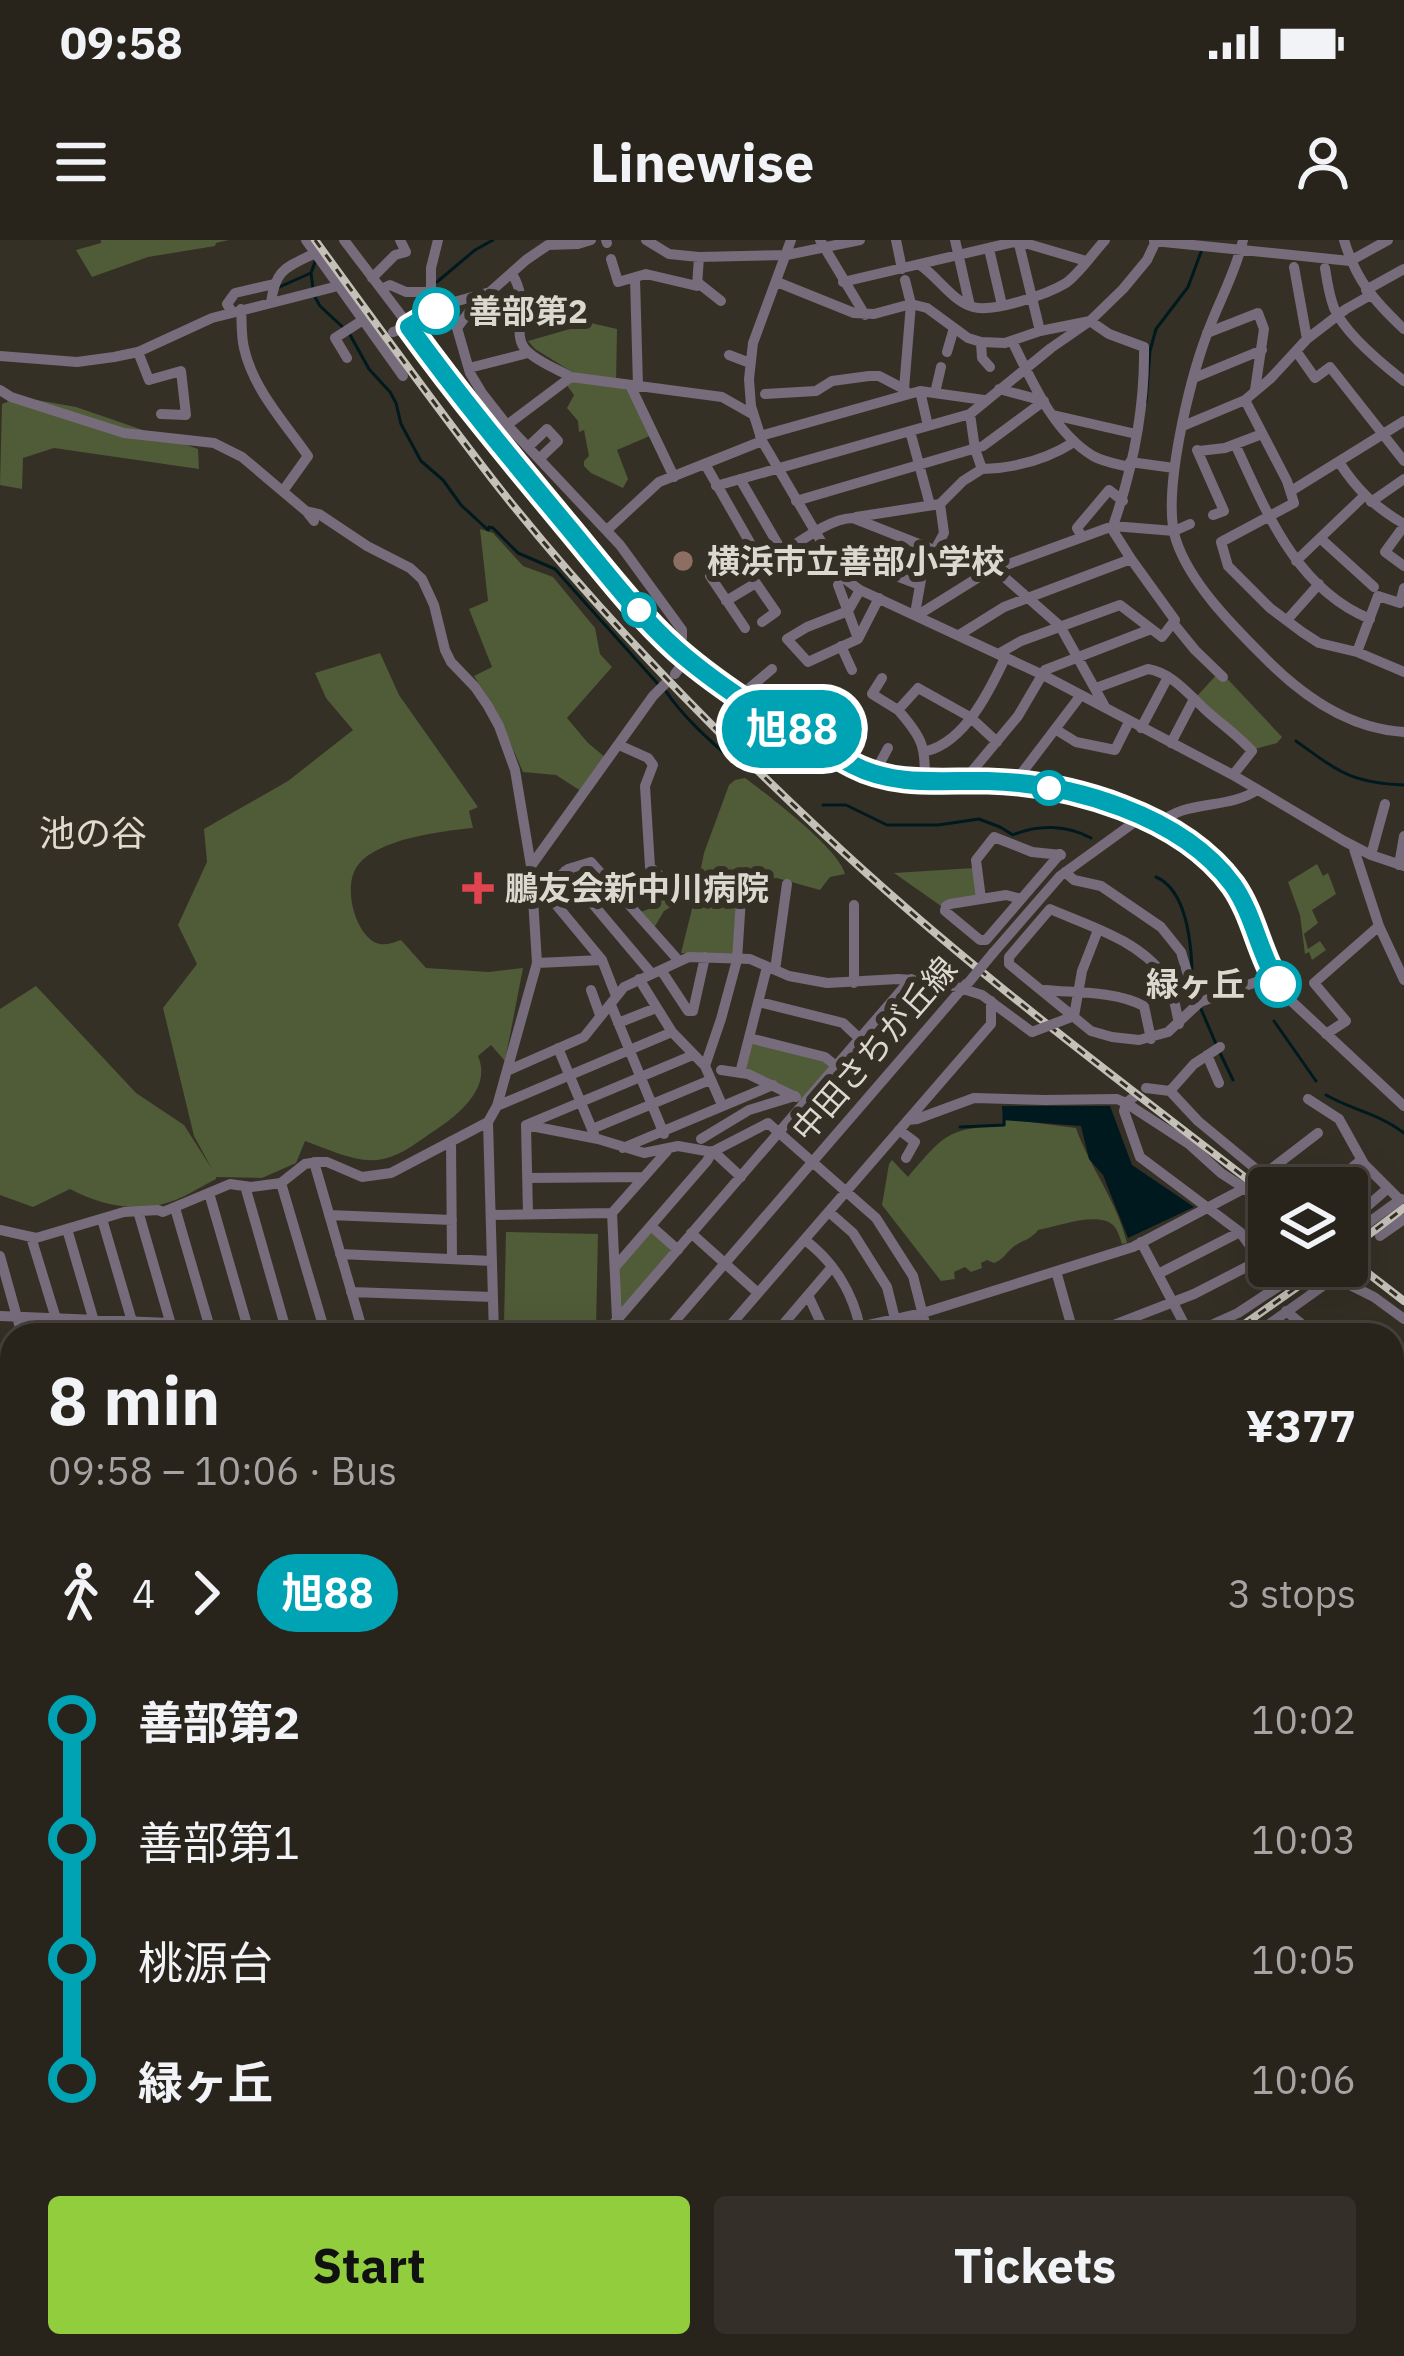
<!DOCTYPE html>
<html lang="en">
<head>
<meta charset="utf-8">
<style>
	:root { --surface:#28241c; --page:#343029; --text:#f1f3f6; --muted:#a5a4a3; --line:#44413b; --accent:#92cd3e }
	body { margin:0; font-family:"IBM Plex Sans","Noto Sans JP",sans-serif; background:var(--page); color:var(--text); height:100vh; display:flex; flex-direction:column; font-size:45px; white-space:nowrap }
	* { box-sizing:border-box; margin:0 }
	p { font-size:39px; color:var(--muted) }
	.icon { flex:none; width:66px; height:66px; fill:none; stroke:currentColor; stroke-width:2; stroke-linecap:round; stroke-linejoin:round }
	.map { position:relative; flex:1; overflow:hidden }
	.panel { position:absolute; left:0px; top:1083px; width:1404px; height:1035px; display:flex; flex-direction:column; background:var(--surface); border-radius:36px 36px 0 0; box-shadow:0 12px 48px #0002,0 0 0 3px var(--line) }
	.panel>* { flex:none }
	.badge { padding:0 24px; border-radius:39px; font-size:42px; line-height:78px }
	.tools { position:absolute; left:1248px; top:927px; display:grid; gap:24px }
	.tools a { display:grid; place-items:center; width:120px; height:120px; border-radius:12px; background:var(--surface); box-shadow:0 12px 48px #0002,0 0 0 3px var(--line); font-size:60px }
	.map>.badge { position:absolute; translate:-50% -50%; box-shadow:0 0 0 6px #fff }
	.legs { display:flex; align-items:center; gap:18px; height:132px; padding:0 48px; font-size:39px }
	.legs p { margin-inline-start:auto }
	.overview { display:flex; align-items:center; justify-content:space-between; height:204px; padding:0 48px }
	h1 { font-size:66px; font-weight:700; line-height:90px }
	.cta { display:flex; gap:24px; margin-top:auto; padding:24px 48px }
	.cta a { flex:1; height:138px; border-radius:12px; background:var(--accent); color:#111; font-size:48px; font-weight:700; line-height:138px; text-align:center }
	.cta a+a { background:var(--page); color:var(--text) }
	ul { padding:0 48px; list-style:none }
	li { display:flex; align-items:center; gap:42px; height:120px; font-size:45px }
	li i { display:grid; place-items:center; width:18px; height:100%; margin:0 15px; background:currentColor }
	li i::after { content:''; width:30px; height:30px; margin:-15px; border:9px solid; border-radius:50%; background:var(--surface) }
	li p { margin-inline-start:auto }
	li:first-child i { background:linear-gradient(#0000 50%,currentColor 0) }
	li:last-child i { background:linear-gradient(currentColor 50%,#0000 0) }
	.status { display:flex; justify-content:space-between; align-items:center; height:84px; padding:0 60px; background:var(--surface); direction:ltr }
	.status svg { height:33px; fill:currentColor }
	header { display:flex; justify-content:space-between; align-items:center; height:156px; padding:0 48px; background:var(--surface); font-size:54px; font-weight:700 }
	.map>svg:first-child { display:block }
	.green { fill:#505b38 }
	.water { fill:#00191e }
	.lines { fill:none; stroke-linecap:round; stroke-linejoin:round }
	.stream { stroke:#00191e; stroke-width:3 }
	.river { stroke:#00191e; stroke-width:12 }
	.minor { stroke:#766c7b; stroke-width:10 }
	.rail-casing { stroke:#c4c1b9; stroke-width:8 }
	.rail { stroke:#353025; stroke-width:3; stroke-dasharray:9; stroke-linecap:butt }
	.minor-bridge { stroke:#766c7b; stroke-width:10 }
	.line-1-casing { stroke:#fff; stroke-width:27 }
	.line-1 { stroke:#00a3b4; stroke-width:18 }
	.stop-1-dot { fill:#fff; stroke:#00a3b4; stroke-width:6 }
	.education-dot { fill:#8d6e63; stroke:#353025; stroke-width:4.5 }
	.health-dot { fill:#e0444e; stroke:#353025; stroke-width:4.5 }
	.labels { text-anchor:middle; stroke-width:12; stroke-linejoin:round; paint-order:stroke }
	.stop-label { font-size:33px; font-weight:bold; fill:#dbd8d0; stroke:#353025; text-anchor:start }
	.poi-label { font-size:33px; font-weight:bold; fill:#dbd8d0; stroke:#353025; text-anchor:start }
	.street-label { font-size:33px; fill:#dbd8d0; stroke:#353025 }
	.neighbourhood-label { font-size:36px; fill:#e2dbcd; stroke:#353025 }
</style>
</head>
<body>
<div class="status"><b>09:58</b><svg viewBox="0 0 49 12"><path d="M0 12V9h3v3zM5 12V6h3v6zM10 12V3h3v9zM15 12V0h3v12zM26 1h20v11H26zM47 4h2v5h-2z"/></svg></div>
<header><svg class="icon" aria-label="menu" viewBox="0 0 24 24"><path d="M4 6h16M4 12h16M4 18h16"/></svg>Linewise<svg class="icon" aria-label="person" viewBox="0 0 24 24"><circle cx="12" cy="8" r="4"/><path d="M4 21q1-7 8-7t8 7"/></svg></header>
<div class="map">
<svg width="1404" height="2116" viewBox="0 0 1404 2116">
	<rect width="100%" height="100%" fill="#353025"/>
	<path class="green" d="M101 0H229L216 3 215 6 148 17 92 37 76 10 101 3Z
		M591 83 617 89 616 146 629 147 652 195 617 210 628 239 623 248 591 233 584 226V221L589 216 584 190 579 192 578 181 567 168 574 155 566 144 582 138 535 109 528 101Z
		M20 157 76 167 198 209 199 229 54 208 23 218 22 249 0 245 2 164Z
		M480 289 493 293 523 326 553 337 595 388 600 414 612 427 567 478 588 503 605 517 581 551 556 535 523 532 496 470 474 436 492 427 469 369 488 361Z
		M380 413 399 455 478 567 469 571 473 588C441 591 378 599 358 625 343 644 353 689 374 702 383 707 392 703 401 700L426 728 489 732 523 728 505 821 491 805 478 816C493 851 453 879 428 895 412 906 397 918 377 920 353 922 328 909 305 901L296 923 262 938 216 937V939C200 947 181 960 163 964 130 972 99 964 70 949L33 967 0 955V769L36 746 136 853 184 885 212 929 194 896 163 768 197 724 178 685 207 622 204 589 288 541 353 490 326 458 315 433Z
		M1220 431 1282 497 1277 503 1255 509 1195 454 1198 455Z
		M745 538C768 555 839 609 845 634L830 637 820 650 777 638 757 639 727 634C740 658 734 687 733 714L681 713 694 661 689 656 664 671 654 688 641 672 656 666 666 644 682 648 700 633 704 613 729 545 735 540Z
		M1317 624 1323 636 1328 633 1336 654 1312 670 1318 683 1304 694 1308 709 1320 701 1326 710 1312 720 1309 712 1305 714 1300 675 1288 642Z
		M974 628 978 656 941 666 894 633Z
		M751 802 825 820 831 827 803 861 743 831Z
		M1006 879 1076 888C1090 928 1117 961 1127 1003L1122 1004C1120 998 1118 990 1113 985 1096 971 1058 987 1038 990 1030 1001 1021 1000 1012 1008 1004 1015 1004 1019 994 1023L987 1020 981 1023 982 1028 971 1032 965 1027 954 1032 955 1039 941 1041 882 965 889 924 892 920 908 937C945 894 947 888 1005 886Z
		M652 990 672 1011 620 1071 618 1029Z
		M506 992 598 994 596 1088 504 1085Z
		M1392 1924 1404 1951V2116H289L286 2106H1392Z
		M5 1985 12 1989V2106H255L254 2116H0V2013Z"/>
	<path class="water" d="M1002 866H1110L1132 925 1194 967 1128 998 1103 935 1089 919 1081 886 1003 880Z"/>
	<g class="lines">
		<path class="stream" d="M437 42 475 10 493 0
			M277 48 311 33
			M313 49 311 33 315 22
			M315 57 320 66 349 93 369 129 390 152 396 163 401 184 421 221 443 240 461 265 488 290 489 287 493 288 518 313 555 329 658 444
			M1146 162 1150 111 1156 89 1188 47 1201 12
			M665 450C686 481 713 503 741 528
			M1296 501C1338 531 1350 543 1404 545
			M823 565H846L887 585H938L979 579 1000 587 1013 595C1038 584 1067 585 1091 598
			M1156 637C1186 650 1191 701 1192 730
			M1201 769 1216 804
			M1274 781 1316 841
			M1220 813 1233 840
			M1326 855C1352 870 1380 874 1404 893
			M960 887 1004 885V878
			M247 2106 248 2116"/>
		<path class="river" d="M0 1907H12"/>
		<path class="minor" d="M306 0 403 136
			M344 0C419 99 494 199 574 294 607 333 639 375 677 410 725 452 796 494 852 524 894 546 941 540 986 541 1063 543 1166 571 1220 629 1254 666 1257 718 1287 757L1404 866
			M438 0 431 28V52L457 88 470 133 482 153 507 185 620 305 682 390V398L674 407
			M606 0 607 3
			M646 0 669 14 699 17 787 15 860 0
			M791 0 753 103 749 139 751 166 762 201 842 337 860 350 1043 435 1233 535 1344 601 1371 615 1404 626
			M820 0 865 75
			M896 0 902 29
			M955 0 970 66
			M1018 0 1040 91
			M1243 0C1236 32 1218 63 1207 94 1190 139 1161 255 1176 300 1190 343 1232 385 1263 416 1301 455 1348 489 1404 492
			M1344 0C1356 40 1374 61 1404 89
			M1154 1 1350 21 1388 0
			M989 9 1002 65
			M611 19 618 42 646 34 697 46 699 17
			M920 25C938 37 952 61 973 67 993 73 1048 54 1066 43 1080 33 1093 13 1105 0
			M1294 27 1307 99
			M1325 28C1327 41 1329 55 1334 68 1345 93 1382 124 1404 141
			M512 34C532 64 509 95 527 111 538 122 557 129 571 137
			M372 38 395 15 406 12 400 0
			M635 38 638 146
			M905 40 911 64 904 149 906 151
			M697 42 721 61
			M777 42 854 73 874 74 911 64 927 68 968 98 981 102 1005 103 1040 91 1090 81 1109 94 1144 107C1145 168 1132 232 1112 289L1131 319 1175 380 1162 397 1120 365 1021 401 998 414
			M843 42 1018 1 1086 21
			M381 49 390 45 406 52H431
			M1366 50 1404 29
			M271 62C276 28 286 28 315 13
			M241 69C242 82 241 96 244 108 253 149 285 183 308 216L283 251
			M232 72 227 64 235 53 274 44
			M457 88 482 55
			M393 92 417 84 454 62 490 52 526 20 548 5 578 4 591 0
			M1207 93 1258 73 1264 89 1255 150
			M1012 101C1032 141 1053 192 1093 216 1104 222 1117 224 1129 227
			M981 102 982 118 990 127
			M1296 111 1315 138 1330 127 1404 221
			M138 112 149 140 181 131 186 175 161 174
			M947 112 954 88
			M729 115 750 123
			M0 116 77 122 114 117 138 112 212 78 338 46
			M347 118 335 98 363 80
			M469 128 528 113
			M1194 138 1262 110
			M630 145 674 237
			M999 149 1044 161
			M0 150 11 157 124 193 214 203 242 217 306 271 314 281
			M920 151 928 186
			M935 153 941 127
			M765 154 816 151 832 141 869 136H879L904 149
			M1245 160 1287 241 1294 263 1221 302 1228 326 1270 368 1302 392 1319 403 1357 412 1404 432
			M970 174 975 209 982 229C1015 228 1046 220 1074 202
			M1053 175 1136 194
			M507 185 571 137 722 157 752 174
			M1183 186 1245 160 1270 139 1307 99 1346 69 1369 56
			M910 191 930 265
			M760 196 920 151 984 160
			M1235 204C1266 271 1296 349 1370 379
			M528 207 547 189 558 201 539 219
			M1197 210 1224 271 1213 275
			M1199 211 1225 208 1262 194
			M1130 222 1174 228
			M1339 222C1357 250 1375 267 1404 284
			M705 224 753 308 710 336 745 388
			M740 239 783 313
			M716 246 970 174 1051 108 1090 81 1123 49 1147 20 1156 1
			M1291 251 1404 181
			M796 261 983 206 1044 161
			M1371 262 1404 239
			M306 271 319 274 367 306 410 328 422 339 434 365 445 410 451 422 475 447 488 466 499 486 515 530 531 626 537 723 497 866 488 882 494 1095
			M856 277 940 264 963 241 982 229
			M1404 286 1385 312 1404 326
			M607 290 659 242 762 201
			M1082 297 1077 288 1109 250 1123 261
			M1320 298 1374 347
			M844 316 920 345
			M1296 321 1364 256
			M766 323C791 309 827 278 853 278L934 310 995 329 1060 386 1104 465
			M838 345 857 396
			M860 350 848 371 807 387 787 399 808 422 858 399 879 358
			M726 361 756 343 776 372 762 382
			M918 375 987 332 1113 286 1174 291 1190 284
			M918 375 916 368 922 334 944 293 940 264
			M1287 380 1319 344
			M1173 383 1195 410 1223 437
			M959 395 1004 367 1131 319
			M841 406 852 430
			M1357 412 1378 356 1400 363 1404 348
			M675 434 687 418
			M882 438 872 454 898 470
			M1096 448 1148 429C1173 433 1190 456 1209 473 1224 486 1238 496 1252 511L1233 535
			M740 456 772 429
			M1141 488 1168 437
			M1055 489 1076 502 1115 510 1129 482
			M1171 503 1194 459
			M619 505 648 518 653 525 645 546 650 627 662 638 683 643
			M927 511C965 501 989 452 1005 418
			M874 534 888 508
			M924 541C927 507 921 496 898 470L918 448 970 477 997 502
			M968 541 973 530 1018 476 1045 430 1151 389
			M1017 543 1021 534 1081 455
			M1159 584C1185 559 1228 570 1257 550
			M1353 606 1379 686 1404 740
			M1371 615 1385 564
			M1399 625 1404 596
			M531 626 653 456 666 443
			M565 631 651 733
			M1065 632 1074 640 1101 646 1161 687 1181 712 1197 765
			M544 650 602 720 616 756
			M533 651 544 650 568 629 591 622 679 721
			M981 659 976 620 994 597 1032 612 1061 615
			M1021 659 1006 655 950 664 946 666 945 671 980 700H986L1060 614
			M854 665V743
			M993 713 1060 636 1143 576
			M537 723 602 720
			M661 730 688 771H693L705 717
			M775 730 787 644
			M639 739 672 792 705 826 722 865
			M591 750 600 775
			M1045 750C1077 753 1115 751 1144 766L1151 799
			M759 762 843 783 859 798
			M611 765 664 894
			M1074 776 1082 731 1098 690
			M618 783 656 768
			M1179 784C1176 770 1173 749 1165 737 1139 700 1089 686 1050 669L1009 717V724L1091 791 1112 797 1139 800 1168 792 1200 762 1273 736
			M1326 794 1346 781 1314 743 1379 686
			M749 798 825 817 836 826
			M558 808 594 894
			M1207 815 1219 843
			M705 826 721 779 737 720 741 658
			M721 830 748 834 796 857
			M507 831 584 797 624 747 689 717 750 719 789 736 827 743 898 739 941 742 982 755 1032 792
			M740 833 767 727
			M1146 848 1170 851 1194 824 1220 807
			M1170 851 1198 881 1279 948
			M1308 859 1339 879 1364 924 1399 959
			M1126 863 1124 871 1140 917 1240 992 1279 1046 1238 1073 1189 1095
			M1126 863 1189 904 1221 933 1252 953 1269 975
			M497 866 672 792
			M908 880 917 879 974 858 1045 860 1117 859 1126 863 1135 856
			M526 885 693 815
			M592 889 710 840
			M899 890 915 902 906 918
			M701 899 749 870 795 856
			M451 901 452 1019
			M623 908 773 845
			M713 911 741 937
			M314 922 363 1092
			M1262 936 1318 893
			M527 938 644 937
			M281 943 325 1092
			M245 946 287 1093
			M1328 948 1361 920
			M209 953 250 1095
			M175 968 212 1095
			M138 971 174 1095
			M829 972 853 993 887 1047 899 1095
			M528 974 526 885 598 899 644 913 678 906 712 912 768 883 876 978 913 1036 928 1095
			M329 975 452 980
			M491 975 612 973
			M102 979 136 1095
			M1347 983 1361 988 1401 959
			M1348 983 1387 949
			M651 986 678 1010
			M67 989 98 1095
			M0 990 36 998 124 972 158 970 163 972 230 944 251 947 281 943 305 924 317 922H327L362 937 391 933 488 882
			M691 993 758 1053
			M1380 996 1404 979
			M31 997 61 1095
			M805 1000C834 1022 853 1053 860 1088
			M1141 1002 1190 1095
			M340 1014 492 1021
			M0 1016 22 1095
			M615 1027 707 921 712 912
			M1056 1031 1074 1095
			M1158 1034 1240 992
			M1332 1036 1374 1057 1404 1079
			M351 1052 493 1057
			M808 1055 826 1094
			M1286 1071 1315 1095
			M0 1076 170 1083
			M617 1079 612 973 667 911
			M209 1085 477 1095
			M604 1095 911 739
			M663 1095 966 744
			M728 1095V1088L991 784V761
			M774 1095 832 1027
			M823 1095 923 1073 1133 1007 1245 948
			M1088 1095 1194 1054 1260 1020
			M1254 1095 1334 1038
			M0 1146 7 1168 12 1169
			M1392 1157 1404 1146
			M1392 1175 1404 1183
			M1392 1214 1404 1223
			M1392 1244 1404 1239
			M1392 1269 1404 1287
			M0 1292 12 1333
			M1392 1307 1404 1306
			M0 1343H12
			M1392 1413 1401 1362
			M1392 1492 1404 1508
			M1392 1533 1404 1528
			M0 1541 12 1538
			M1392 1551 1404 1557
			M0 1581 12 1577
			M1392 1609 1404 1590
			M1392 1618 1404 1622
			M0 1661 12 1702
			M1392 1673 1404 1695
			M1392 1715 1404 1716
			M0 1723 12 1719
			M0 1763 12 1760
			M1392 1768 1404 1767
			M0 1802 12 1799
			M1392 1809 1404 1806
			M0 1845 12 1842
			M1392 1852 1404 1849
			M11 1901 7 1880 12 1878
			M1392 1917 1404 1940
			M0 1928 12 1932
			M0 1969 12 1956"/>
		<g class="rail-casing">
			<path id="rail" d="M315 0C376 84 436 167 500 249 596 370 711 488 824 594 963 725 1118 839 1269 956
				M1347 1011 1404 968
				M1347 1017 1404 1061
				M1229 1095 1327 1026"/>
		</g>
		<use href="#rail" class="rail"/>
		<path class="minor-bridge" d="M969 742 993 713
			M1032 792 1074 776
			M1317 1027 1329 1035"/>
	</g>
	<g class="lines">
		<g class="line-1-casing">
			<path id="line-1" d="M436 71 409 87C459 156 513 221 568 287 603 329 637 374 677 410 725 452 796 495 853 525 895 547 942 540 988 541 1070 543 1182 575 1233 645 1254 675 1259 713 1278 744"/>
		</g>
		<use href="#line-1" class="line-1"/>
	</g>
	<g class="stop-1-dot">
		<circle cx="436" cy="71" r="21"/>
		<circle cx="639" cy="370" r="15"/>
		<circle cx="1049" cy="548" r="15"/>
		<circle cx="1278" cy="744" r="21"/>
	</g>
	<circle class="education-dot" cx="683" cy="321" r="12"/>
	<path class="health-dot" d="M472 630h12v12h12v12h-12v12h-12v-12h-12v-12h12z"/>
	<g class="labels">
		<g class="stop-label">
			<text x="469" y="83">善部第2</text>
			<text x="1245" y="756" text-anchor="end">緑ヶ丘</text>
		</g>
		<g class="poi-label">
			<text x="707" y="333">横浜市立善部小学校</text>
			<text x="505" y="660">鵬友会新中川病院</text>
		</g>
		<g class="street-label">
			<text transform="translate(874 809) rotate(-49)" y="12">中田さちが丘線</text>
		</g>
		<g class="neighbourhood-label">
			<text x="93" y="606">池の谷</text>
		</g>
	</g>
</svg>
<div class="tools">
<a><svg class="icon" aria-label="layers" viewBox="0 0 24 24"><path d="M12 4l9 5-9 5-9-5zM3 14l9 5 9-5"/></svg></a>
</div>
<b class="badge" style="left:792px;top:489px;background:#00a3b4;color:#fff">旭88</b>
<section class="panel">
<div class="overview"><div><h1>8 min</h1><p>09:58 – 10:06 · Bus</p></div><b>¥377</b></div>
<div class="legs"><svg class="icon" aria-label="walk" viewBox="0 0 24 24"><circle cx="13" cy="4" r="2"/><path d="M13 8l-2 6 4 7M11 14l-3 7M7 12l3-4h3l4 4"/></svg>4<svg class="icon" aria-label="forward" viewBox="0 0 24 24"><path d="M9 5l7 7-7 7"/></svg><b class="badge" style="background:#00a3b4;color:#fff">旭88</b><p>3 stops</p></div>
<ul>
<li><i style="color:#00a3b4"></i><b>善部第2</b><p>10:02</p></li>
<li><i style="color:#00a3b4"></i><span>善部第1</span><p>10:03</p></li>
<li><i style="color:#00a3b4"></i><span>桃源台</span><p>10:05</p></li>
<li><i style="color:#00a3b4"></i><b>緑ヶ丘</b><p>10:06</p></li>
</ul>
<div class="cta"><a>Start</a><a>Tickets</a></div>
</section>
</div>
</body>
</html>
